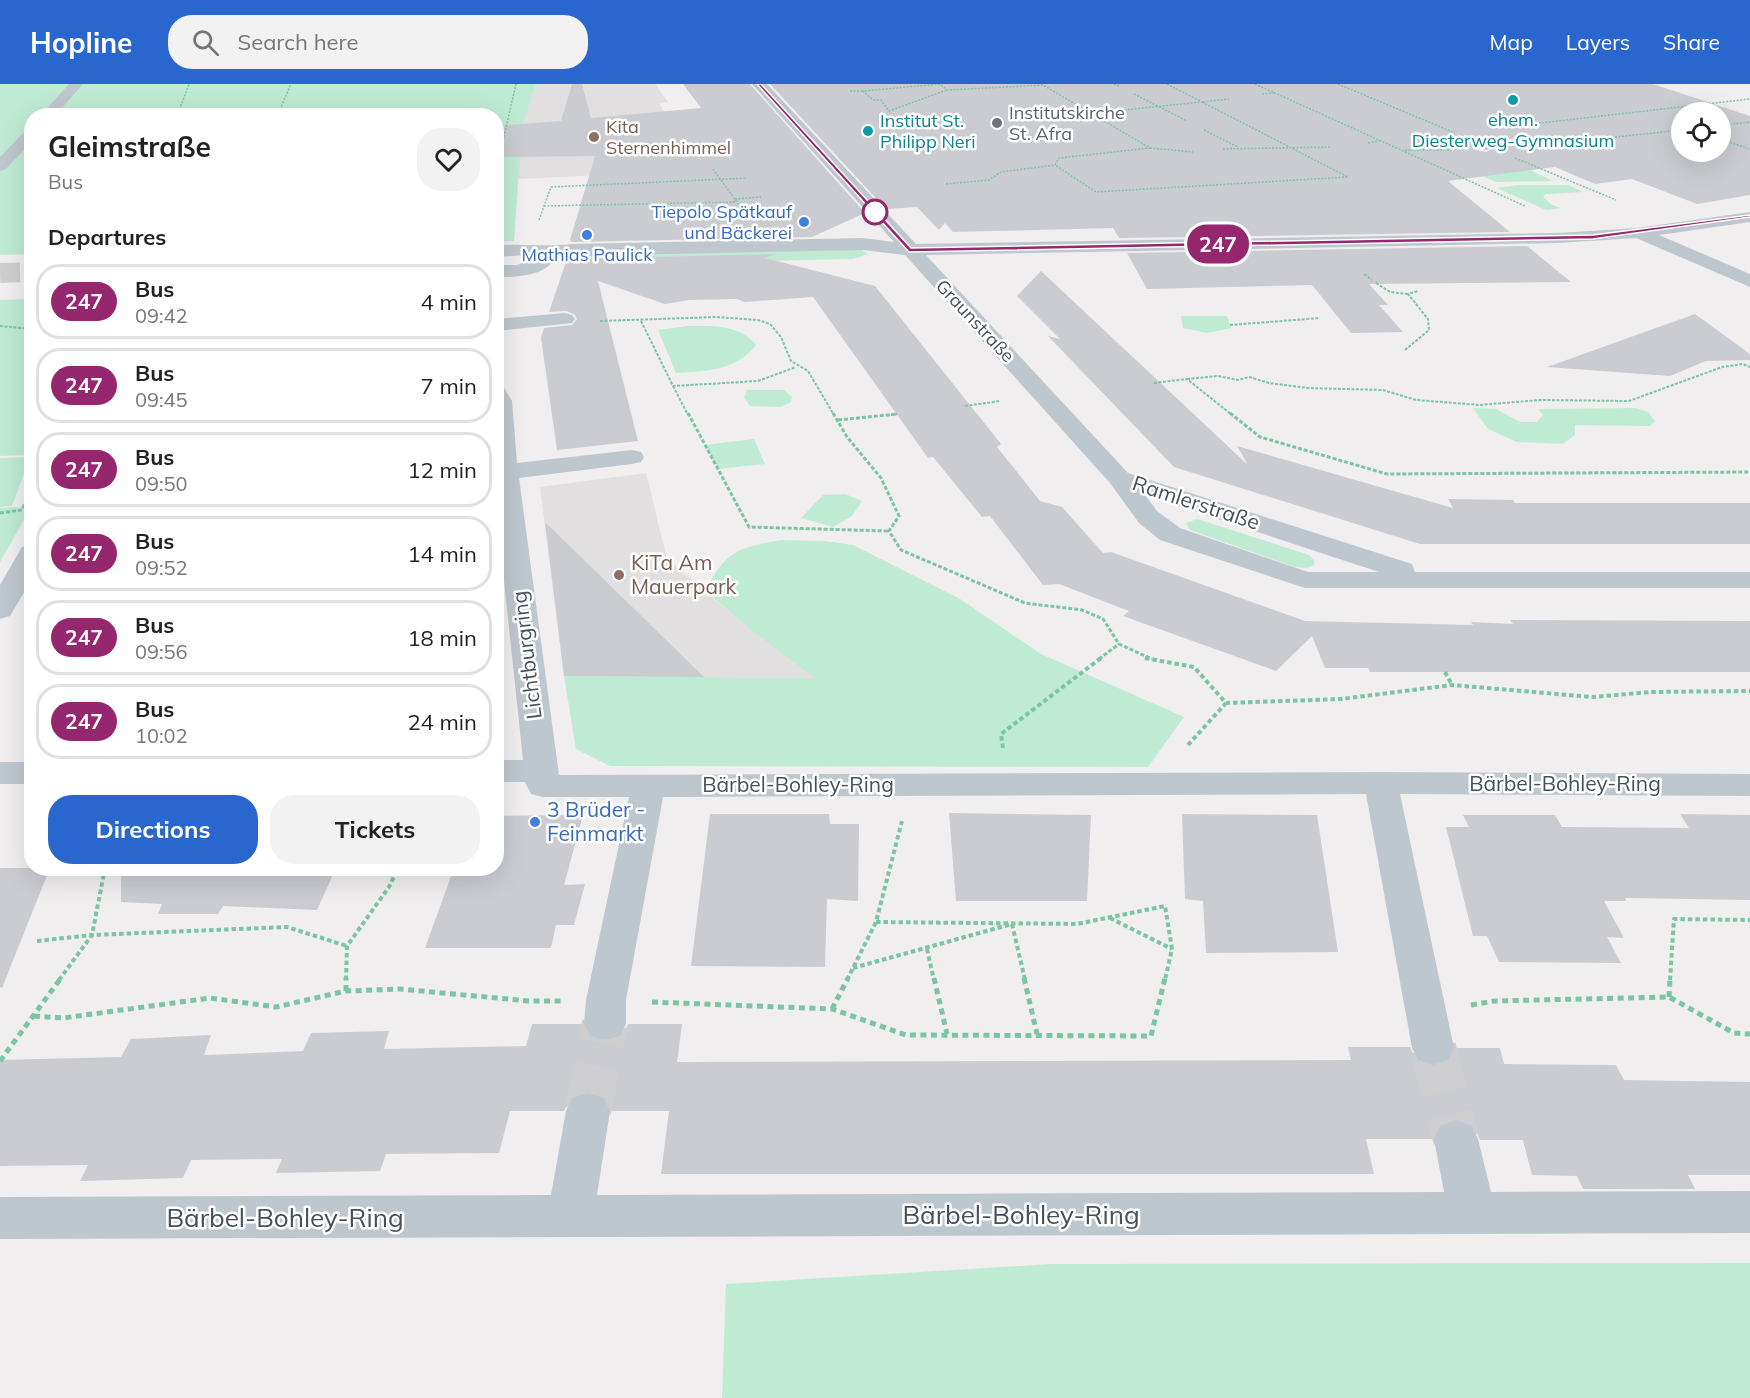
<!DOCTYPE html>
<html lang="en">
<head>
<meta charset="utf-8">
<style>
	:root { --surface:#fff; --page:#f2f2f2; --text:#222; --muted:#767676; --line:#e0e0e0; --accent:#2967cf }
	body { margin:0; font-family:Mulish,sans-serif; background:var(--page); color:var(--text); height:100vh; display:flex; flex-direction:column; font-size:22px; white-space:nowrap }
	* { box-sizing:border-box; margin:0 }
	p { font-size:20px; color:var(--muted) }
	.icon { flex:none; width:33px; height:33px; fill:none; stroke:currentColor; stroke-width:2; stroke-linecap:round; stroke-linejoin:round }
	.map { position:relative; flex:1; overflow:hidden }
	.side { position:absolute; left:24px; top:24px; width:480px; height:768px; display:flex; flex-direction:column; background:var(--surface); border-radius:24px; box-shadow:0 6px 24px #0002 }
	.side>* { flex:none }
	.badge { padding:0 12px; border-radius:20px; font-size:21px; line-height:39px }
	.controls { position:absolute; left:1671px; top:18px; display:grid; gap:12px }
	.controls a { display:grid; place-items:center; width:60px; height:60px; border-radius:50%; background:var(--surface); box-shadow:0 6px 24px #0002; font-size:30px }
	.map>.badge { position:absolute; translate:-50% -50%; box-shadow:0 0 0 3px #fff }
	h2 { padding:0 24px; font-size:22px; line-height:54px }
	.round { display:grid; place-items:center; flex:none; width:63px; height:63px; border-radius:24px; background:var(--page) }
	.head { display:flex; align-items:center; justify-content:space-between; height:102px; padding:0 24px }
	h1 { font-size:28px; font-weight:700; line-height:45px }
	.action { display:flex; gap:12px; margin-top:auto; padding:12px 24px }
	.action a { flex:1; height:69px; border-radius:24px; background:var(--accent); color:#fff; font-size:24px; font-weight:700; line-height:69px; text-align:center }
	.action a+a { background:var(--page); color:var(--text) }
	ul { padding:0; list-style:none }
	li { display:flex; align-items:center; gap:18px; height:75px; margin:0 12px 9px; padding:0 12px; border:3px solid var(--line); border-radius:24px }
	li div { flex:1 }
	li b { display:block; font-size:22px }
	li em { font-style:normal }
	li .badge { min-width:66px; font-weight:700; text-align:center }
	header { display:flex; align-items:center; gap:36px; box-sizing:border-box; height:84px; padding:0 30px; background:var(--accent); color:#fff }
	header strong { font-size:28px }
	nav { display:flex; gap:33px; margin-inline-start:auto; font-size:21px }
	.search { width:420px; height:54px; background:var(--page); display:flex; align-items:center; gap:15px; box-sizing:border-box; padding:0 21px; border-radius:24px; color:var(--muted); font-size:22px }
	.map>svg:first-child { display:block }
	.education { fill:#e1dfdf }
	.green { fill:#bfead3 }
	.building { fill:#cbccd2; fill-rule:evenodd }
	.lines { fill:none; stroke-linecap:round; stroke-linejoin:round }
	.minor-tunnel-far1 { stroke:#ceced0; stroke-width:20; stroke-dasharray:20 10; stroke-linecap:butt }
	.minor-tunnel { stroke:#ceced0; stroke-width:46; stroke-dasharray:46 23; stroke-linecap:butt }
	.path-far4 { stroke:#7bc5a5; stroke-width:1.5; stroke-dasharray:2 1.5; stroke-linecap:butt }
	.path-far3 { stroke:#7bc5a5; stroke-width:2; stroke-dasharray:3 1.5; stroke-linecap:butt }
	.path-far2 { stroke:#7bc5a5; stroke-width:3; stroke-dasharray:4 2; stroke-linecap:butt }
	.path-far1 { stroke:#7bc5a5; stroke-width:4; stroke-dasharray:4.5 3; stroke-linecap:butt }
	.path { stroke:#7bc5a5; stroke-width:5; stroke-dasharray:6 4.5; stroke-linecap:butt }
	.minor { fill:#bfc7ce; fill-rule:evenodd }
	.line { fill:#95276e; stroke:#fff; stroke-width:1.5 }
	.culture-dot { fill:#0f9aa8; stroke:#fff; stroke-width:2 }
	.worship-dot { fill:#6b7280; stroke:#fff; stroke-width:2 }
	.education-dot { fill:#8d6e63; stroke:#fff; stroke-width:2 }
	.stop-dot { fill:#fff; stroke:#95276e; stroke-width:3 }
	.shop-dot { fill:#3f7fe0; stroke:#fff; stroke-width:2 }
	.labels { text-anchor:middle; stroke-width:5; stroke-linejoin:round; paint-order:stroke }
	.far-worship-label { font-size:18px; fill:#5b616d; stroke:#fff; text-anchor:start }
	.far-culture-label { font-size:18px; fill:#0d838f; stroke:#fff }
	.far-education-label { font-size:18px; fill:#785e54; stroke:#fff; text-anchor:start }
	.far-shop-label { font-size:18px; fill:#366cbe; stroke:#fff; text-anchor:end }
	.far-street-label { font-size:18px; fill:#475059; stroke:#fff }
	.street-label { font-size:21px; fill:#475059; stroke:#fff }
	.education-label { font-size:21px; fill:#785e54; stroke:#fff; text-anchor:start }
	.shop-label { font-size:21px; fill:#366cbe; stroke:#fff; text-anchor:start }
	.near-street-label { font-size:26px; fill:#475059; stroke:#fff }
</style>
</head>
<body>
<header>
<strong>Hopline</strong>
<div class="search"><svg class="icon" aria-label="search" viewBox="0 0 24 24"><circle cx="10" cy="10" r="6"/><path d="M15 15l6 6"/></svg>Search here</div>
<nav><a>Map</a><a>Layers</a><a>Share</a></nav>
</header>
<div class="map">
<svg width="1750" height="1314" viewBox="0 0 1750 1314">
	<rect width="100%" height="100%" fill="#f0eeee"/>
	<path class="education" d="M536 0H655L668 18 659 19 670 36 624 90 517 95 522 44Z
		M646 389 667 475 747 543 816 594 564 592 540 403Z"/>
	<path class="green" d="M0 0H536L522 44 514 157 497 158 496 32H32L31 170 0 171Z
		M1494 69 1553 97 1496 98 1455 79Z
		M1518 101H1568L1583 108 1546 110 1543 113 1552 121 1561 124 1546 126 1497 104Z
		M859 164 868 170 853 175 582 181 568 177 575 169Z
		M31 215V371L0 372V216Z
		M1181 232H1227L1231 244 1207 249 1183 244Z
		M688 242C712 242 740 240 756 261 736 287 707 287 676 289L658 246Z
		M747 306H784L792 313 791 318 781 323 750 322 744 313Z
		M1473 324 1496 325 1520 338H1537L1543 331 1538 325 1635 324 1648 328 1655 337 1650 342 1575 341V351L1562 360 1517 358 1488 345Z
		M754 355 765 380 718 385 705 361Z
		M30 373 12 422 0 423V374Z
		M845 410 862 417 852 432 833 443 801 434 823 411Z
		M16 423 29 427 0 478V424Z
		M1197 435 1309 471 1314 476V481L1307 484 1295 483 1190 446 1186 439Z
		M781 456 824 457 853 461 960 515 1041 570 1184 633 1148 683 610 682 576 665 564 592 815 594 747 543 706 507C725 466 739 464 781 456Z
		M1750 1179V1314H722L726 1200 1051 1180Z"/>
	<path class="building" d="M572 0H582L591 34 701 24 683 0H750L865 129 812 153 572 158 570 156 595 72 496 73V42L561 37Z
		M770 0H1653L1750 32V111L1697 120 1632 95 1595 100 1555 83 1448 97 1510 148 1119 154 1113 144 953 148 945 139 939 146 917 123 886 125ZM1682 28H1720V68H1682ZM1485 54 1494 56 1496 63 1486 68 1477 66 1474 59Z
		M1527 162 1571 198 1369 200 1388 221H1379L1403 248 1351 249 1312 201 1147 205 1127 169Z
		M774 170 765 174 875 202 1001 360 997 363 1040 417 1062 423 1103 469 1111 468 1305 537 1473 541 1471 538 1513 540 1510 536 1750 537V588H1370L1368 584H1325L1312 552 1276 587 1123 532 1129 527 1059 500 1043 501 990 432 982 433 933 373 928 374 813 213 745 218 737 215 689 216 665 220 598 197 638 357 557 366 541 254 544 244 572 241 577 235 574 230 566 227 549 228 567 175Z
		M1041 187 1248 381 1237 362 1453 424 1448 415 1513 416 1515 419H1750V460H1420L1174 383 1048 252 1060 255 1017 212Z
		M1695 230 1750 270V276L1706 277 1670 292 1547 283Z
		M545 438 704 593 564 592Z
		M949 729 1091 731 1087 817H956Z
		M710 730H829L830 740H859L858 817 827 815 825 883 691 882Z
		M1182 730 1317 731 1338 868 1206 869 1203 817 1185 815Z
		M1680 730 1750 731V816L1625 814 1626 817H1604L1624 854 1607 853 1621 879 1499 878 1487 852H1473L1446 743H1469L1463 731H1555L1562 743 1689 744Z
		M583 731 564 801 585 800 574 841H556L551 864H425L454 784H496V732Z
		M0 784H50L2 904 0 903Z
		M121 784H336L317 826 223 822 218 830H158L162 820 121 818Z
		M532 940H582L588 953 604 958 621 954 628 940H682L677 978 1351 976 1348 963H1410L1417 978 1434 983 1449 978 1456 964H1500L1504 980 1616 981 1624 996 1750 998V1091H1688L1695 1105H1583L1577 1092 1532 1091 1523 1056H1480L1473 1040 1457 1034 1439 1040 1432 1055H1366L1374 1090H661L669 1027H612L605 1012 589 1007 571 1012 564 1027H510L499 1069 386 1070 380 1087 276 1089 282 1075 191 1076 183 1094 80 1097 88 1081 0 1082V976L121 973 131 955 211 951 204 971 303 967 311 949 389 947 384 965 526 962Z"/>
	<g class="lines">
		<path class="minor-tunnel-far1" d="M0 189 32 188"/>
		<path class="minor-tunnel" d="M1433 964 1456 1055
			M588 1027 605 940"/>
		<path class="path-far4" d="M940 0 863 7 873 16H881L889 27 947 6
			M1114 0 1119 2
			M1255 0 1525 122
			M1338 0 1455 49
			M941 1 948 6 1043 1 1150 64 1059 74 1055 81 1096 108 1348 93 1202 18 1229 15
			M850 7H863
			M1134 10 1187 37
			M1262 10 1274 9
			M1093 29 1202 18 1167 0
			M177 32 189 0
			M277 32 291 0
			M1733 40 1750 38
			M1720 41 1729 40
			M1514 42 1750 15
			M1204 46 1238 63
			M1554 53 1565 57
			M1720 55 1750 65
			M1368 59 1379 57
			M1521 63 1682 46
			M1150 64 1193 68
			M1223 65 1330 63
			M1405 66H1451
			M1515 74 1616 116
			M713 85 744 128
			M496 87 516 0
			M946 100 989 96 1001 88 1055 81
			M735 115 761 113
			M544 122 736 118
			M539 136 551 103 747 94"/>
		<path class="path-far3" d="M1364 190 1372 196
			M1376 199 1390 208 1408 210
			M600 237 716 233 758 236 770 240 781 253 791 277 808 287 834 331
			M641 237 673 302 758 297 796 283
			M1230 241 1320 234
			M0 242 32 245
			M1405 266 1429 246 1428 235 1408 210 1418 207
			M1187 295 1218 292 1238 296 1249 293 1269 299 1308 304 1383 306 1416 316 1480 321 1540 316 1629 317 1722 283 1743 280 1750 283
			M1154 299 1187 295 1232 331
			M673 302 688 331
			M965 322 1000 317
			M891 331 897 330"/>
		<path class="path-far2" d="M688 329 749 443 888 447
			M833 329 847 353 881 394 899 432 889 447 901 466 1025 519 1082 526 1103 535 1119 560 1152 575
			M1230 329 1260 353 1387 390 1750 388
			M838 336 897 330
			M0 429 22 426 32 402
			M1099 575 1119 560"/>
		<path class="path-far1" d="M1145 574 1194 583 1226 619 1341 615 1452 601 1592 613 1651 608 1750 607
			M1445 588 1452 601
			M1188 661 1226 619
			M1003 664 1001 650 1101 574
			M1110 834 1172 865
			M876 838 1077 840 1165 822 1172 865 1165 896
			M37 857 92 851 287 843 347 862
			M927 865 934 896
			M853 884 1012 840 1025 896
			M59 896 92 851 105 784
			M346 896 347 862 389 803 398 784
			M847 896 876 838 902 737
			M1670 896 1674 835 1750 836"/>
		<path class="path" d="M934 894 947 950
			M1024 894 1037 950
			M346 907V894
			M1669 913 1670 894
			M652 918 832 925 906 951 1151 952 1165 894
			M1471 921 1494 917 1669 913 1734 949 1750 950
			M832 925 848 894
			M34 932 63 934 210 914 276 923 346 907 400 905 529 917H561
			M0 977 61 894"/>
		<path class="minor" d="M69 0H83L55 32H40Z
			M752 0H767L916 160 1558 149 1637 144 1750 128V138L1659 151 1750 190V203L1636 154 1558 159 926 171 1128 389 1412 480 1415 488H1750V504H1305L1160 456 1139 439 1110 399 905 171 863 166 572 172 556 173C545 193 517 193 496 193V181H517L536 174 527 171 496 173V161C523 160 546 163 572 160L863 154 894 158ZM1145 411 1379 488H1308L1180 444 1157 427Z
			M32 44V57L6 85 0 87V73L27 45Z
			M1484 56 1492 58 1495 61 1487 66 1479 64 1476 61 1479 58Z
			M565 229 572 231 575 235 572 239 496 247V235Z
			M496 302 504 304 512 317 517 379 632 366 641 368 644 373 641 378 632 380 519 394 559 691 1381 688 1750 690V712L1400 710 1454 964 1448 976 1433 981 1418 976 1412 964 1366 710 663 713 626 916V940L620 952 605 956 590 952 584 940 586 916 629 713H543L531 710 525 698H496V676H523L496 421Z
			M32 461V495L10 532 0 535V501L22 463Z
			M0 678H32V700H0Z
			M588 1009 604 1014 610 1027 597 1111 1444 1108 1434 1055 1440 1042 1456 1036 1472 1042 1478 1055 1491 1108 1750 1107V1149L0 1155V1113L551 1111 566 1027 572 1014Z"/>
	</g>
	<path class="line" d="M757 0H761L911 164 1593 151 1750 131V133L1593 155 909 168Z"/>
	<g class="culture-dot">
		<circle cx="1513" cy="16" r="6"/>
		<circle cx="868" cy="47" r="6"/>
	</g>
	<circle class="worship-dot" cx="997" cy="39" r="6"/>
	<g class="education-dot">
		<circle cx="594" cy="53" r="6"/>
		<circle cx="619" cy="491" r="6"/>
	</g>
	<circle class="stop-dot" cx="875" cy="128" r="12"/>
	<g class="shop-dot">
		<circle cx="804" cy="138" r="6"/>
		<circle cx="587" cy="151" r="6"/>
		<circle cx="535" cy="738" r="6"/>
	</g>
	<g class="labels">
		<g class="far-worship-label">
			<text x="1009" y="35">Institutskirche<tspan x="1009" dy="21">St. Afra</tspan></text>
		</g>
		<g class="far-culture-label">
			<text x="1513" y="42">ehem.<tspan x="1513" dy="21">Diesterweg-Gymnasium</tspan></text>
			<text x="880" y="43" text-anchor="start">Institut St.<tspan x="880" dy="21">Philipp Neri</tspan></text>
		</g>
		<g class="far-education-label">
			<text x="606" y="49">Kita<tspan x="606" dy="21">Sternenhimmel</tspan></text>
		</g>
		<g class="far-shop-label">
			<text x="792" y="134">Tiepolo Spätkauf<tspan x="792" dy="21">und Bäckerei</tspan></text>
			<text x="587" y="177" text-anchor="middle">Mathias Paulick</text>
		</g>
		<g class="far-street-label">
			<text transform="translate(975 237) rotate(47)" y="6">Graunstraße</text>
		</g>
		<g class="street-label">
			<text transform="translate(1196 419) rotate(18)" y="7">Ramlerstraße</text>
			<text transform="translate(527 571) rotate(-97)" y="7">Lichtburgring</text>
			<text x="1565" y="707">Bärbel-Bohley-Ring</text>
			<text x="798" y="708">Bärbel-Bohley-Ring</text>
		</g>
		<g class="education-label">
			<text x="631" y="486">KiTa Am<tspan x="631" dy="24">Mauerpark</tspan></text>
		</g>
		<g class="shop-label">
			<text x="547" y="733">3 Brüder -<tspan x="547" dy="24">Feinmarkt</tspan></text>
		</g>
		<g class="near-street-label">
			<text x="1021" y="1140">Bärbel-Bohley-Ring</text>
			<text x="285" y="1143">Bärbel-Bohley-Ring</text>
		</g>
	</g>
</svg>
<div class="controls">
<a><svg class="icon" aria-label="locate" viewBox="0 0 24 24"><circle cx="12" cy="12" r="6"/><path d="M12 2v4M12 18v4M2 12h4M18 12h4"/></svg></a>
</div>
<b class="badge" style="left:1218px;top:160px;background:#95276e;color:#fff">247</b>
<section class="side">
<div class="head"><div><h1>Gleimstraße</h1><p>Bus</p></div><a class="round"><svg class="icon" aria-label="heart" viewBox="0 0 24 24"><path d="M12 20l-8-8c-3-5 5-10 8-4 3-6 11-1 8 4z"/></svg></a></div>
<h2>Departures</h2>
<ul>
<li><span class="badge" style="background:#95276e;color:#fff">247</span><div><b>Bus</b><p>09:42</p></div><em>4 min</em></li>
<li><span class="badge" style="background:#95276e;color:#fff">247</span><div><b>Bus</b><p>09:45</p></div><em>7 min</em></li>
<li><span class="badge" style="background:#95276e;color:#fff">247</span><div><b>Bus</b><p>09:50</p></div><em>12 min</em></li>
<li><span class="badge" style="background:#95276e;color:#fff">247</span><div><b>Bus</b><p>09:52</p></div><em>14 min</em></li>
<li><span class="badge" style="background:#95276e;color:#fff">247</span><div><b>Bus</b><p>09:56</p></div><em>18 min</em></li>
<li><span class="badge" style="background:#95276e;color:#fff">247</span><div><b>Bus</b><p>10:02</p></div><em>24 min</em></li>
</ul>
<div class="action"><a>Directions</a><a>Tickets</a></div>
</section>
</div>
</body>
</html>
